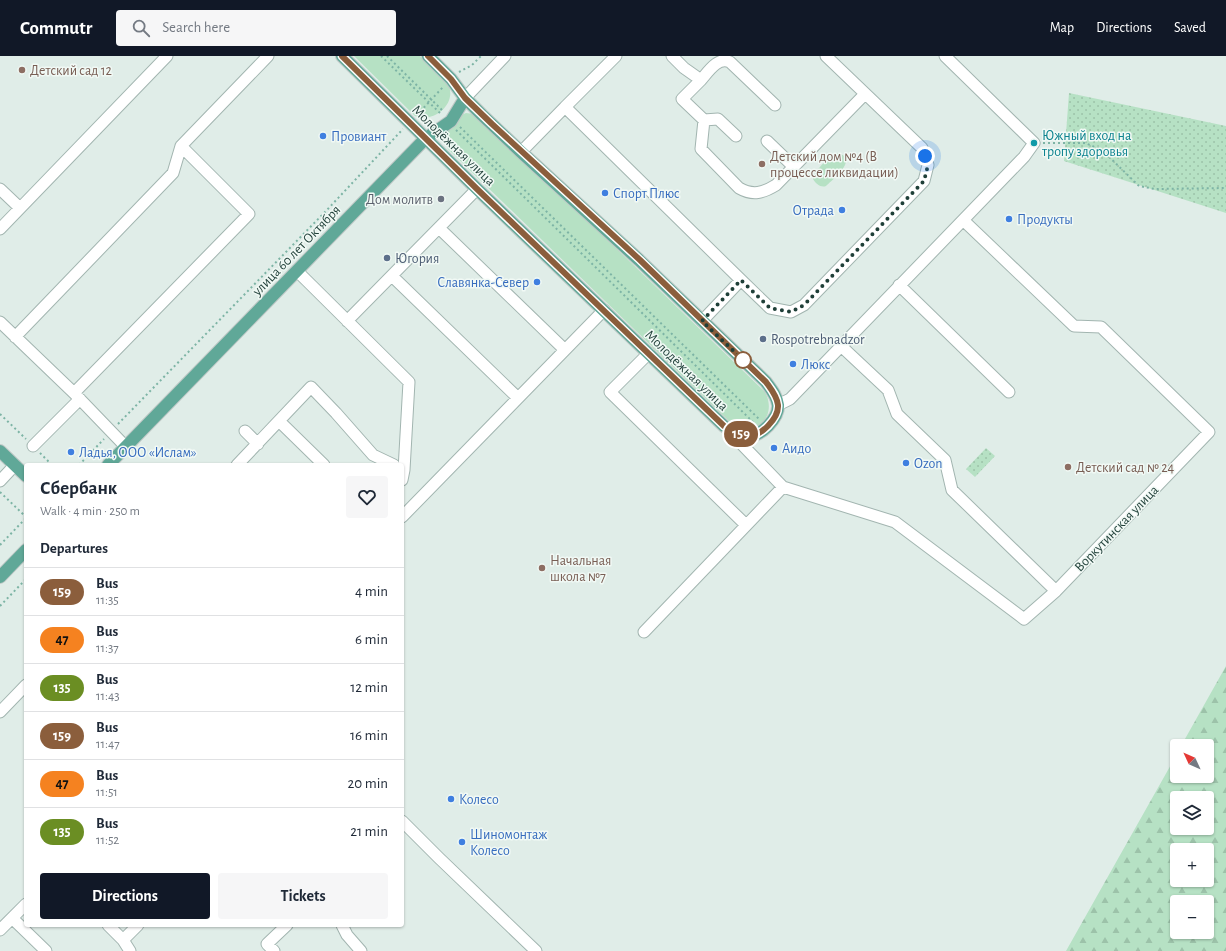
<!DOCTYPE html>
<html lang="en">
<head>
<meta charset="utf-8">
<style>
	:root { --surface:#fff; --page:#f6f6f7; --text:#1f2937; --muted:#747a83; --line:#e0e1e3; --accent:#111827 }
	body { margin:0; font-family:"Alegreya Sans",sans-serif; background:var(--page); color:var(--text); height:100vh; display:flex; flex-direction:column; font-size:15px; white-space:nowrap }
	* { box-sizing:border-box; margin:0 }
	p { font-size:13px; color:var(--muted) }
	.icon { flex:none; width:22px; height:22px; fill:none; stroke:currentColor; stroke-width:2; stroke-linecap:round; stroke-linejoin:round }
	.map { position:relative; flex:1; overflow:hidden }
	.panel { position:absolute; left:24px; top:407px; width:380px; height:464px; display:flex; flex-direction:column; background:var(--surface); border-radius:4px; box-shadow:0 1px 3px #0004 }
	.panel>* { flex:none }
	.badge { padding:0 8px; border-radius:13px; font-size:14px; line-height:26px }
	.needle { width:26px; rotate:314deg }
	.controls { position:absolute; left:1170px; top:683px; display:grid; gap:8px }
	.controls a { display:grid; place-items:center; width:44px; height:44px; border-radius:4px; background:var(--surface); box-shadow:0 1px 3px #0004; font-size:20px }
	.you { position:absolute; width:20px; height:20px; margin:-10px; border:3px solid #fff; border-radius:50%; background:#1a73e8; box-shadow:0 0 0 6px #1a73e833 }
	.map>.badge { position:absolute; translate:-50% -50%; box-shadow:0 0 0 2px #fff }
	h2 { padding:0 16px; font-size:15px; line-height:36px }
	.round { display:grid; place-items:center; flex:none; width:42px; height:42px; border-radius:4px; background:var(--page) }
	.overview { display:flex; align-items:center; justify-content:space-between; height:68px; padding:0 16px }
	h1 { font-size:19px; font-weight:600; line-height:30px }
	.cta { display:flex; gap:8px; margin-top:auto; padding:8px 16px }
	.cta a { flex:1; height:46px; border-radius:4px; background:var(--accent); color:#fff; font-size:16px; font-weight:600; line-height:46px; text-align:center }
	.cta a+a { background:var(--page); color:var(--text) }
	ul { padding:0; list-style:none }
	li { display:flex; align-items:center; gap:12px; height:48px; padding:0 16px; border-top:1px solid var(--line) }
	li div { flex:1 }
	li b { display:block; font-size:15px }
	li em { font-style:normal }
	li .badge { min-width:44px; font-weight:700; text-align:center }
	header { display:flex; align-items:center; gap:24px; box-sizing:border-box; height:56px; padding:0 20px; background:var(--accent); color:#fff }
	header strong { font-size:19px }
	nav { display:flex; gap:22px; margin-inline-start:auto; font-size:14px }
	.search { width:280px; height:36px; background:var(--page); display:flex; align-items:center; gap:10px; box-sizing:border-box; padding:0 14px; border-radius:4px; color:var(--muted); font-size:15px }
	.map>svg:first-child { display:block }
	.grass { fill:#b6e1c4 }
	.forest { fill:url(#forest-firs); fill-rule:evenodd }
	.park { fill:url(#park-dots) }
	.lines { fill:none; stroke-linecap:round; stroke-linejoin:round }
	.minor-casing { stroke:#a2b5b0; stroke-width:13 }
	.major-casing { stroke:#c0c9c7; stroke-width:14 }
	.path { stroke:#7db4a5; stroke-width:2; stroke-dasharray:2 3; stroke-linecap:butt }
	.minor { stroke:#fff; stroke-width:11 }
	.major { stroke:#60a898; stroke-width:12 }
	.line-casing { stroke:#fff; stroke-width:9 }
	.line { stroke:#8b5e3c; stroke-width:6 }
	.walk { stroke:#1f3f38; stroke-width:4; stroke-dasharray:0 7.2 }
	.education-dot { fill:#8d6e63; stroke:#f1f9f5; stroke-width:1.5 }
	.shop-dot { fill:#3f7fe0; stroke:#f1f9f5; stroke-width:1.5 }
	.culture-dot { fill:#0f9aa8; stroke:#f1f9f5; stroke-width:1.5 }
	.worship-dot { fill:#6b7280; stroke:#f1f9f5; stroke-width:1.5 }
	.service-dot { fill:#5c6f8a; stroke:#f1f9f5; stroke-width:1.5 }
	.stop-dot { fill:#fff; stroke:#8b5e3c; stroke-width:2 }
	.labels { text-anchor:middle; stroke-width:3; stroke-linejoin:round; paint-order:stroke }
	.education-label { font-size:14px; fill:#785e54; stroke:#f1f9f5; text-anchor:start }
	.culture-label { font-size:14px; fill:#0d838f; stroke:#f1f9f5; text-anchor:start }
	.shop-label { font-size:14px; fill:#366cbe; stroke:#f1f9f5; text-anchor:start }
	.street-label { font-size:14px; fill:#1f3f38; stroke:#f1f9f5 }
	.worship-label { font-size:14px; fill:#5b616d; stroke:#f1f9f5; text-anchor:end }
	.service-label { font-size:14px; fill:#4e5e75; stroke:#f1f9f5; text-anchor:start }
</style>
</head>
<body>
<header>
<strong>Commutr</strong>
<div class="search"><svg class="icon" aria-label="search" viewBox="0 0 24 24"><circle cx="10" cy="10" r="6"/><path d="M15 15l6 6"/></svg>Search here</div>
<nav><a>Map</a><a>Directions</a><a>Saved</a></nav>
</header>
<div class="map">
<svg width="1226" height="895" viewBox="0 0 1226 895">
	<defs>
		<pattern id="forest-firs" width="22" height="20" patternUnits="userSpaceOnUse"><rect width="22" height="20" fill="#b6e1c4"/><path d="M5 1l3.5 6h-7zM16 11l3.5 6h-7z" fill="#9cc2a9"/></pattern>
		<pattern id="park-dots" width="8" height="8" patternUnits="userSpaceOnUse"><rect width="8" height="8" fill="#b6e1c4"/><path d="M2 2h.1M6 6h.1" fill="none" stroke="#9cc2a9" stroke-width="1.8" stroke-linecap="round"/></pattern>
	</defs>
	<rect width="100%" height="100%" fill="#e0ede8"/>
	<path class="grass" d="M354 0H420C427 7 444 20 448 28 458 48 433 68 415 60Z
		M466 57 474 58 479 60 765 336C778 360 756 383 732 368L448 93C440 78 452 62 466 57Z
		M838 97C859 103 833 123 826 130 821 132 816 128 813 123 814 116 830 98 838 97Z"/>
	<path class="forest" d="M1226 610V895H1066L1177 698V720H1207V690H1181ZM1177 742H1207V772H1177ZM1177 794H1207V824H1177ZM1177 846H1207V876H1177Z"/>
	<path class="park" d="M1069 37 1226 70V157L1064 105Z
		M986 392 995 400 975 421 966 413Z"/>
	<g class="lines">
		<g class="minor-casing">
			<path id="minor" d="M616 0 565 51 741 224 770 252 791 256 804 249 924 125 928 109 922 92 826 0
				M672 0 684 12 701 24 682 43 704 64 701 93 739 132C753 140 763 137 776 129L865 38
				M701 24C708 16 718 0 730 6L775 49
				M465 42 505 0
				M704 64 718 63 736 80
				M767 85 794 111
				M521 96 565 51
				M0 133 20 152
				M439 172 565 294
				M0 173 167 0
				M297 215 409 326 404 414 402 424
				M392 220 518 342
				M899 229 1009 336
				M347 265 477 133
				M702 265 741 224
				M0 266 74 337 126 391
				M15 281 173 117 181 90
				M841 290 888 334 897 358 945 404 952 434 1056 535
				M649 297 610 336 746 469
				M74 337 249 158 181 90 268 0
				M778 349 790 343 1024 101 1034 87 945 0
				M279 365 324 409
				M245 375 258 388
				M33 390 80 343
				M237 409 311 331 336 357 373 399 394 409
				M0 425 15 409
				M783 431 895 466 1024 563 1056 535 1209 376 1101 271 1074 270 963 164
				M402 461 604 254
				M644 576 783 431 727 373
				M0 656 26 629
				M402 765 439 802 536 895
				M12 862 46 895
				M108 869 123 884 130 895
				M342 869 347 879 361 895
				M0 874 26 848
				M123 884 138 869
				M274 895 267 888 287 869"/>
		</g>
		<g class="major-casing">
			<path id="major" d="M342 0 477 133 724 370C732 374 738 379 747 380 761 381 779 362 778 349 777 340 771 333 766 326L639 204 521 96 482 59 465 42 451 23 428 0
				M0 395 26 420
				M108 409 425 83 451 65 465 42
				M0 521 26 494"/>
		</g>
		<path class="path" d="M381 0 442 59
			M387 0 444 56
			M459 16 472 9 481 0
			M417 59 443 31
			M460 71 760 364
			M456 74 754 367
			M1043 87H1085L1102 94 1139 130 1155 133 1226 132
			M0 358 26 383
			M118 368 325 156 403 73
			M40 397 52 409
			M79 409 104 383
			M0 436 26 461
			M0 489 26 462
			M0 550 26 523"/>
		<use href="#minor" class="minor"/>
		<use href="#major" class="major"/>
	</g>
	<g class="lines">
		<g class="line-casing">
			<path id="line" d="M342 0 477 133 724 370C732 374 738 379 747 380 761 381 779 362 778 349 777 340 771 333 766 326L640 204 492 68 465 42 451 23 428 0"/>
		</g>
		<use href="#line" class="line"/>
		<path class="walk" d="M743 304 702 265 741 224 770 252 791 256 804 249 924 125 928 109 925 100"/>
	</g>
	<g class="education-dot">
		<circle cx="22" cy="14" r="4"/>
		<circle cx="762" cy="108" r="4"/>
		<circle cx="1068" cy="411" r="4"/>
		<circle cx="542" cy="512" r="4"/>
	</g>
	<g class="shop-dot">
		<circle cx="323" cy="80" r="4"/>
		<circle cx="605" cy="137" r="4"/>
		<circle cx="842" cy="154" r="4"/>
		<circle cx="1009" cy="163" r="4"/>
		<circle cx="537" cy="226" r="4"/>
		<circle cx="793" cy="308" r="4"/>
		<circle cx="774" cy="392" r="4"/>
		<circle cx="71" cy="396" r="4"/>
		<circle cx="906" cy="407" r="4"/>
		<circle cx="451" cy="743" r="4"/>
		<circle cx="462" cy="786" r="4"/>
	</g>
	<circle class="culture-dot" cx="1034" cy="87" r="4"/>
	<circle class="worship-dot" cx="441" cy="143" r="4"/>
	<g class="service-dot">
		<circle cx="387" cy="202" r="4"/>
		<circle cx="763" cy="283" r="4"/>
	</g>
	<circle class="stop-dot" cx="743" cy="304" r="8"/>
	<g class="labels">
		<g class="education-label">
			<text x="30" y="19">Детский сад 12</text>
			<text x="770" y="105">Детский дом №4 (В<tspan x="770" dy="16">процессе ликвидации)</tspan></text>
			<text x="1076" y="416">Детский сад № 24</text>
			<text x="550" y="509">Начальная<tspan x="550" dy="16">школа №7</tspan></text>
		</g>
		<g class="culture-label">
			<text x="1042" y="84">Южный вход на<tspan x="1042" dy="16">тропу здоровья</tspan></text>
		</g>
		<g class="shop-label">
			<text x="331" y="85">Провиант</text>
			<text x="613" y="142">Спорт Плюс</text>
			<text x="834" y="159" text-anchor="end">Отрада</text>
			<text x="1017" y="168">Продукты</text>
			<text x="529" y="231" text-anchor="end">Славянка-Север</text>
			<text x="801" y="313">Люкс</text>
			<text x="782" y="397">Аидо</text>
			<text x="79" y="401">Ладья, ООО «Ислам»</text>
			<text x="914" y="412">Ozon</text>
			<text x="459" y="748">Колесо</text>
			<text x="470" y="783">Шиномонтаж<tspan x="470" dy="16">Колесо</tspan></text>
		</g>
		<g class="street-label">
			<text transform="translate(454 89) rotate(44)" y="5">Молодёжная улица</text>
			<text transform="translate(296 194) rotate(-46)" y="5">улица 60 лет Октября</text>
			<text transform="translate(687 314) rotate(44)" y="5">Молодёжная улица</text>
			<text transform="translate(1116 472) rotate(-46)" y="5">Воркутинская улица</text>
		</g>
		<g class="worship-label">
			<text x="433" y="148">Дом молитв</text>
		</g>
		<g class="service-label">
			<text x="395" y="207">Югория</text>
			<text x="771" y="288">Rospotrebnadzor</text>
		</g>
	</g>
</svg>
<div class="controls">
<a><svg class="needle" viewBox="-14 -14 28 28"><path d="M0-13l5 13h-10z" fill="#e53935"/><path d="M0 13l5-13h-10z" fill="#747a83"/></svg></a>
<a><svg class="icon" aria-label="layers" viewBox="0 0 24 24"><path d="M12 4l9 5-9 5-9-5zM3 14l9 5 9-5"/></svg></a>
<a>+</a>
<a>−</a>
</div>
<div class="you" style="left:925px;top:100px"></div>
<b class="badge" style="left:741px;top:378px;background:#8b5e3c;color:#fff">159</b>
<section class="panel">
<div class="overview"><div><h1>Сбербанк</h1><p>Walk · 4 min · 250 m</p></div><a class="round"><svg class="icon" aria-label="heart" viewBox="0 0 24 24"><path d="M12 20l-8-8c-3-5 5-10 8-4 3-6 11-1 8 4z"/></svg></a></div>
<h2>Departures</h2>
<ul>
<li><span class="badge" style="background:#8b5e3c;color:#fff">159</span><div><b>Bus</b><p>11:35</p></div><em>4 min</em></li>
<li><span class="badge" style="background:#f58220;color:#111">47</span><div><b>Bus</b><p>11:37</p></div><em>6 min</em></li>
<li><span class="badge" style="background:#6b8e23;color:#fff">135</span><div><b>Bus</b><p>11:43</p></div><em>12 min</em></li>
<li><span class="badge" style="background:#8b5e3c;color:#fff">159</span><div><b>Bus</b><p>11:47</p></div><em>16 min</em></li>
<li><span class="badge" style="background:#f58220;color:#111">47</span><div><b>Bus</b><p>11:51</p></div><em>20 min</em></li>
<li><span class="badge" style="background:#6b8e23;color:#fff">135</span><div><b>Bus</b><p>11:52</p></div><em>21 min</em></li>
</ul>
<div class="cta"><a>Directions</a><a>Tickets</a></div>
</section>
</div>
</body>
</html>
